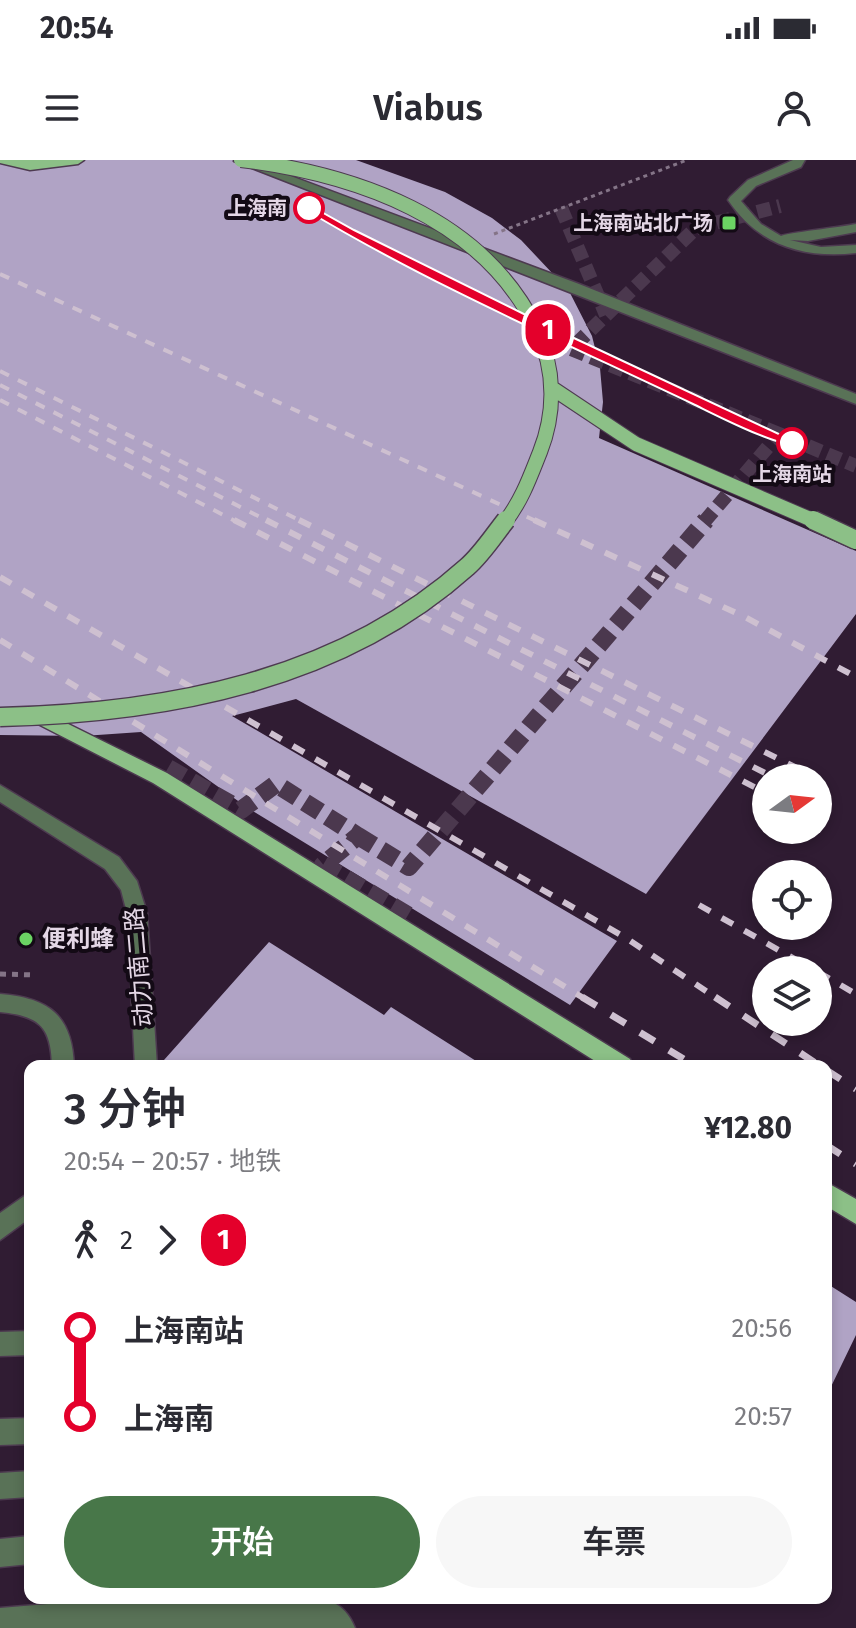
<!DOCTYPE html>
<html lang="zh">
<head>
<meta charset="utf-8">
<style>
	:root { --surface:#fff; --page:#f7f7f7; --text:#2b2b33; --muted:#7c7c81; --accent:#487749 }
	body { margin:0; font-family:"Fira Sans","Noto Sans SC",sans-serif; background:var(--page); color:var(--text); height:100vh; display:flex; flex-direction:column; font-size:30px; white-space:nowrap }
	* { box-sizing:border-box; margin:0 }
	p { font-size:26px; color:var(--muted) }
	.icon { flex:none; width:44px; height:44px; fill:none; stroke:currentColor; stroke-width:2; stroke-linecap:round; stroke-linejoin:round }
	.map { position:relative; flex:1; overflow:hidden }
	.sheet { position:absolute; left:24px; top:900px; width:808px; height:544px; display:flex; flex-direction:column; background:var(--surface); border-radius:16px; box-shadow:0 4px 12px #0003 }
	.sheet>* { flex:none }
	.badge { padding:0 16px; border-radius:26px; font-size:28px; line-height:52px }
	.needle { width:52px; rotate:75deg }
	.controls { position:absolute; left:752px; top:604px; display:grid; gap:16px }
	.controls a { display:grid; place-items:center; width:80px; height:80px; border-radius:50%; background:var(--surface); box-shadow:0 4px 12px #0003; font-size:40px }
	.map>.badge { position:absolute; translate:-50% -50%; box-shadow:0 0 0 4px #fff }
	.legs { display:flex; align-items:center; gap:12px; height:88px; padding:0 40px; font-size:26px }
	.legs p { margin-inline-start:auto }
	.head { display:flex; align-items:center; justify-content:space-between; height:136px; padding:0 40px }
	h1 { font-size:44px; font-weight:600; line-height:60px }
	.cta { display:flex; gap:16px; margin-top:auto; padding:16px 40px }
	.cta a { flex:1; height:92px; border-radius:48px; background:var(--accent); color:#fff; font-size:32px; font-weight:600; line-height:92px; text-align:center }
	.cta a+a { background:var(--page); color:var(--text) }
	ul { padding:0 40px; list-style:none }
	li { display:flex; align-items:center; gap:28px; height:88px; font-size:30px }
	li i { display:grid; place-items:center; width:12px; height:100%; margin:0 10px; background:currentColor }
	li i::after { content:''; width:20px; height:20px; margin:-10px; border:6px solid; border-radius:50%; background:var(--surface) }
	li p { margin-inline-start:auto }
	li:first-child i { background:linear-gradient(#0000 50%,currentColor 0) }
	li:last-child i { background:linear-gradient(currentColor 50%,#0000 0) }
	.status { display:flex; justify-content:space-between; align-items:center; height:56px; padding:0 40px; background:var(--surface); direction:ltr }
	.status svg { height:22px; fill:currentColor }
	header { display:flex; justify-content:space-between; align-items:center; height:104px; padding:0 40px; background:var(--surface); font-size:36px; font-weight:600 }
	.map>svg:first-child { display:block }
	.building { fill:#b0a3c5 }
	.lines { fill:none; stroke-linecap:round; stroke-linejoin:round }
	.minor-tunnel-far1 { stroke:#4b384e; stroke-width:14; stroke-dasharray:14 7; stroke-linecap:butt }
	.minor-tunnel { stroke:#4b384e; stroke-width:18; stroke-dasharray:18 9; stroke-linecap:butt }
	.minor-casing { stroke:#4d3a50; stroke-width:3 }
	.major-casing { stroke:#4d3a50; stroke-width:3 }
	.path-far1 { stroke:#847487; stroke-width:3; stroke-dasharray:4 4; stroke-linecap:butt }
	.path { stroke:#847487; stroke-width:5; stroke-dasharray:6 6; stroke-linecap:butt }
	.minor { fill:#597257; fill-rule:evenodd }
	.major { fill:#8cc087; fill-rule:evenodd }
	.rail-far2 { stroke:#cec0d0; stroke-width:4; stroke-dasharray:10 10; stroke-linecap:butt }
	.rail-far1 { stroke:#cec0d0; stroke-width:6; stroke-dasharray:13 13; stroke-linecap:butt }
	.rail { stroke:#cec0d0; stroke-width:7; stroke-dasharray:17 17; stroke-linecap:butt }
	.major-bridge-far1-casing { stroke:#4d3a50; stroke-width:16; stroke-linecap:butt }
	.major-bridge-casing { stroke:#4d3a50; stroke-width:21; stroke-linecap:butt }
	.major-bridge-far1 { stroke:#8cc087; stroke-width:14 }
	.major-bridge { stroke:#8cc087; stroke-width:18 }
	.line-1 { fill:#e4002b; stroke:#fff; stroke-width:2 }
	.stop-1-dot { fill:#fff; stroke:#e4002b; stroke-width:4 }
	.poi-dot { fill:#6bd363; stroke:#130a15; stroke-width:3 }
	.labels { text-anchor:middle; stroke-width:8; stroke-linejoin:round; paint-order:stroke }
	.far-stop-label { font-size:20px; font-weight:bold; fill:#e4d7e6; stroke:#130a15; text-anchor:end }
	.far-poi-label { font-size:20px; font-weight:bold; fill:#e4d7e6; stroke:#130a15; text-anchor:end }
	.poi-label { font-size:24px; font-weight:bold; fill:#e4d7e6; stroke:#130a15; text-anchor:start }
	.street-label { font-size:24px; fill:#e4d7e6; stroke:#130a15 }
</style>
</head>
<body>
<div class="status"><b>20:54</b><svg viewBox="0 0 49 12"><path d="M0 12V9h3v3zM5 12V6h3v6zM10 12V3h3v9zM15 12V0h3v12zM26 1h20v11H26zM47 4h2v5h-2z"/></svg></div>
<header><svg class="icon" aria-label="menu" viewBox="0 0 24 24"><path d="M4 6h16M4 12h16M4 18h16"/></svg>Viabus<svg class="icon" aria-label="person" viewBox="0 0 24 24"><circle cx="12" cy="8" r="4"/><path d="M4 21q1-7 8-7t8 7"/></svg></header>
<div class="map">
<svg width="856" height="1468" viewBox="0 0 856 1468">
	<rect width="100%" height="100%" fill="#301c33"/>
	<path class="building" d="M0 0H356L445 32 492 58 521 80 569 131 592 176 600 208 603 242 599 278 856 391V454L646 734 296 539 232 556 617 781 570 845 248 648 141 572 83 576 0 575Z
		M269 782 384 855 391 847 484 906H173L164 900Z
		M826 1123 856 1142V1175L826 1237Z"/>
	<g class="lines">
		<path class="minor-tunnel-far1" d="M561 48 606 155
			M779 274 571 189 696 68 780 46
			M704 362 779 274 856 306"/>
		<path class="minor-tunnel" d="M168 608 241 650 276 624 358 676 323 705 411 757
			M358 676 409 707 706 360"/>
		<g class="minor-casing">
			<path id="minor" d="M248 0 579 124 856 234V244L234 1Z
				M793 0H805L801 7 756 26 741 41 761 64 781 76C785 73 843 67 856 64V72L808 81 790 80 821 87 856 85V93C804 99 758 85 728 40L730 37 748 20Z
				M0 625 119 697 137 721 147 753 157 906H135L127 753 121 730 105 709 0 642Z
				M0 834C49 838 72 855 74 906H52C51 866 39 856 0 852Z
				M30 1032V1058L0 1080V1053Z
				M30 1171V1195L0 1196V1172Z
				M30 1258V1284L0 1285V1259Z
				M30 1311V1337L0 1339V1313Z
				M30 1376V1404L0 1407V1379Z
				M291 1438C320 1438 342 1436 355 1468H0V1448L107 1439 292 1441Z"/>
		</g>
		<g class="major-casing">
			<path id="major" d="M0 0H84L78 4 30 10 0 3Z
				M44 552 167 613 630 899 633 906H603L153 623 38 564 35 559Z
				M826 1022 856 1039V1064L826 1046Z"/>
		</g>
		<path class="path-far1" d="M494 74 687 0"/>
		<path class="path" d="M0 814 35 815"/>
		<use href="#minor" class="minor"/>
		<use href="#major" class="major"/>
		<path class="rail-far2" d="M0 114 538 362
			M0 211 303 362
			M0 225 270 362
			M0 240 237 362"/>
		<path class="rail-far1" d="M234 360 766 633
			M266 360 775 618
			M299 360 811 615
			M534 360 745 457 856 517
			M0 417 626 778 718 839
			M0 480 585 839
			M699 745 814 810
			M818 812 856 834"/>
		<path class="rail" d="M582 837 695 906
			M715 837 820 906
			M826 910 856 929
			M826 985 856 1004"/>
		<g class="major-bridge-far1-casing">
			<path id="major-bridge-far1" d="M241 0C355 14 482 57 536 168 555 208 556 251 540 292 530 317 522 340 505 362
				M552 228 636 284 817 362"/>
		</g>
		<g class="major-bridge-casing">
			<path id="major-bridge" d="M813 360 856 380
				M0 557C166 553 340 521 467 407 482 394 494 375 506 360"/>
		</g>
		<use href="#major-bridge-far1" class="major-bridge-far1"/>
		<use href="#major-bridge" class="major-bridge"/>
	</g>
	<path class="line-1" d="M309 45 354 70 544 164 798 283C786 292 710 252 693 244 563 182 429 124 306 50Z"/>
	<g class="stop-1-dot">
		<circle cx="309" cy="48" r="14"/>
		<circle cx="792" cy="283" r="14"/>
	</g>
	<g class="poi-dot">
		<rect x="721" y="55" width="16" height="16" rx="4"/>
		<circle cx="26" cy="779" r="8"/>
	</g>
	<g class="labels">
		<g class="far-stop-label">
			<text x="287" y="55">上海南</text>
			<text x="792" y="321" text-anchor="middle">上海南站</text>
		</g>
		<g class="far-poi-label">
			<text x="713" y="70">上海南站北广场</text>
		</g>
		<g class="poi-label">
			<text x="42" y="787">便利蜂</text>
		</g>
		<g class="street-label">
			<text transform="translate(139 807) rotate(-95)" y="8">动力南二路</text>
		</g>
	</g>
</svg>
<div class="controls">
<a><svg class="needle" viewBox="-14 -14 28 28"><path d="M0-13l5 13h-10z" fill="#e53935"/><path d="M0 13l5-13h-10z" fill="#7c7c81"/></svg></a>
<a><svg class="icon" aria-label="locate" viewBox="0 0 24 24"><circle cx="12" cy="12" r="6"/><path d="M12 2v4M12 18v4M2 12h4M18 12h4"/></svg></a>
<a><svg class="icon" aria-label="layers" viewBox="0 0 24 24"><path d="M12 4l9 5-9 5-9-5zM3 14l9 5 9-5"/></svg></a>
</div>
<b class="badge" style="left:548px;top:170px;background:#e4002b;color:#fff">1</b>
<section class="sheet">
<div class="head"><div><h1>3 分钟</h1><p>20:54 – 20:57 · 地铁</p></div><b>¥12.80</b></div>
<div class="legs"><svg class="icon" aria-label="walk" viewBox="0 0 24 24"><circle cx="13" cy="4" r="2"/><path d="M13 8l-2 6 4 7M11 14l-3 7M7 12l3-4h3l4 4"/></svg>2<svg class="icon" aria-label="forward" viewBox="0 0 24 24"><path d="M9 5l7 7-7 7"/></svg><b class="badge" style="background:#e4002b;color:#fff">1</b></div>
<ul>
<li><i style="color:#e4002b"></i><b>上海南站</b><p>20:56</p></li>
<li><i style="color:#e4002b"></i><b>上海南</b><p>20:57</p></li>
</ul>
<div class="cta"><a>开始</a><a>车票</a></div>
</section>
</div>
</body>
</html>
